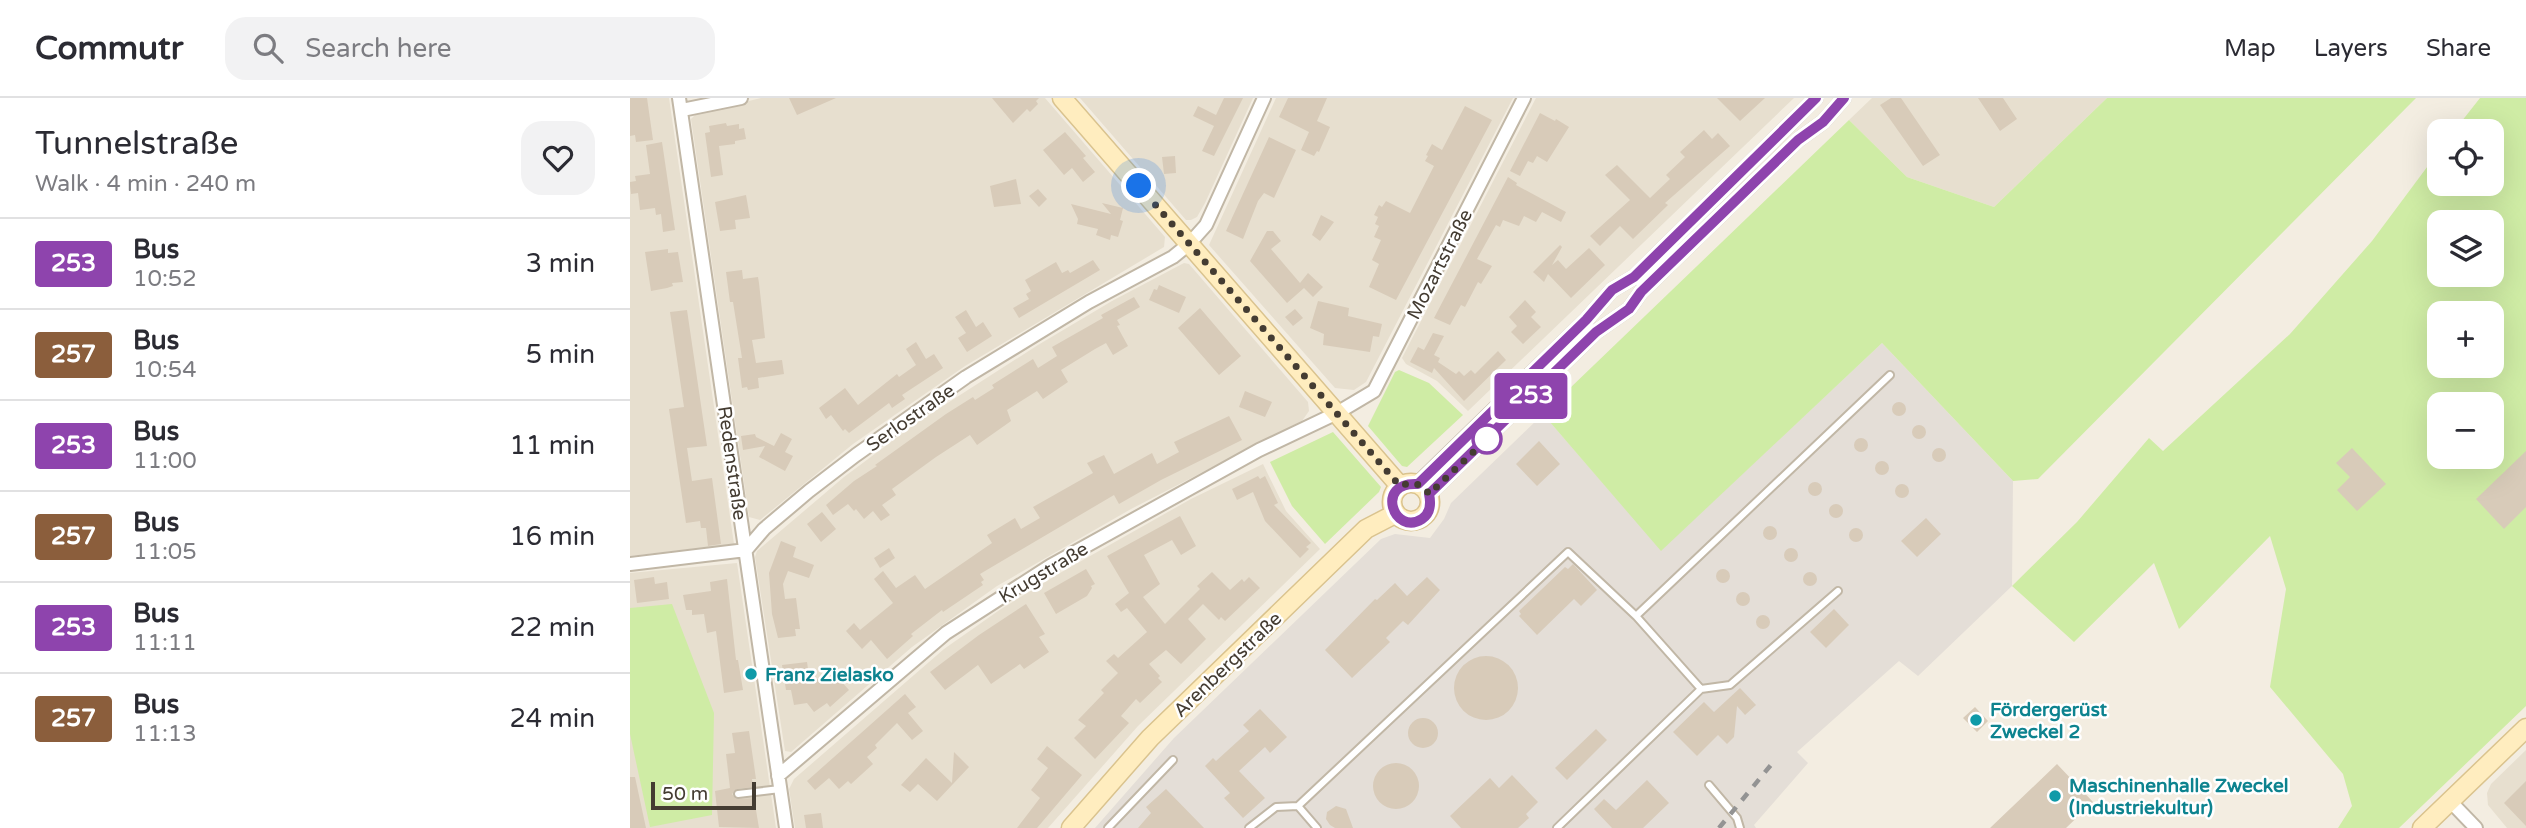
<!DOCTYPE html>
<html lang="en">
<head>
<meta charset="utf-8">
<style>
	:root { --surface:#fff; --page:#f2f2f3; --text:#2b2b33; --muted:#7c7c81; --line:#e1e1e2 }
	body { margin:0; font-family:"Varela Round",sans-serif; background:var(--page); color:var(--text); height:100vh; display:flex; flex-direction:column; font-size:26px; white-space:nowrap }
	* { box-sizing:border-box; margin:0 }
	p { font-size:23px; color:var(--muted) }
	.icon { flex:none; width:38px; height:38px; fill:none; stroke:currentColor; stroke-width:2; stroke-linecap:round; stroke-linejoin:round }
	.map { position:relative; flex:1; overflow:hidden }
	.side { display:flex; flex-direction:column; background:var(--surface); width:630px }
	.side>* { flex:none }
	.badge { padding:0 14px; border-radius:5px; font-size:24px; line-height:46px }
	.tools { position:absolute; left:1797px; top:21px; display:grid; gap:14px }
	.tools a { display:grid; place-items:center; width:77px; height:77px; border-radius:14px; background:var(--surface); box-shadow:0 7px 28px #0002; font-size:35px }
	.scale { position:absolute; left:21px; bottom:18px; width:105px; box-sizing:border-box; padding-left:7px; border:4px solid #443c32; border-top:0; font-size:19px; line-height:24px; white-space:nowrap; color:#443c32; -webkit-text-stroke:5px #fff; paint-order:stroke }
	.you { position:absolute; width:35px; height:35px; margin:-18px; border:5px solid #fff; border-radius:50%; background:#1a73e8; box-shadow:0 0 0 10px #1a73e833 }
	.map>.badge { position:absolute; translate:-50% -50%; box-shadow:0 0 0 4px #fff }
	.round { display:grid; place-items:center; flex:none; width:74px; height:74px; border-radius:21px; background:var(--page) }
	.summary { display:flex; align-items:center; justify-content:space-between; height:119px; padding:0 35px }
	h1 { font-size:33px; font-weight:600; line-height:52px }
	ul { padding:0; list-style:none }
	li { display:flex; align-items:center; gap:21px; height:91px; padding:0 35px; border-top:2px solid var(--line) }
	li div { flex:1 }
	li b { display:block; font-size:26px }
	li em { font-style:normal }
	li .badge { min-width:77px; font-weight:700; text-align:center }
	header { display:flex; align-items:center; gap:42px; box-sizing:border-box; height:98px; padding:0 35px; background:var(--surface); border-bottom:2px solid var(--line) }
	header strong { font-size:33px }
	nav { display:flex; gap:38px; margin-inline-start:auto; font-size:24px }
	.search { width:490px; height:63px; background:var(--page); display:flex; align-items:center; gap:18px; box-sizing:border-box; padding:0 24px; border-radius:21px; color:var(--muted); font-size:26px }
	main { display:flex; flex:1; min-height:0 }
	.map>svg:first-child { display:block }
	.residential { fill:#e7dfcf }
	.industrial { fill:#e4ded7 }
	.green { fill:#cfeca5; fill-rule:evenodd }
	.building { fill:#d8cbb9 }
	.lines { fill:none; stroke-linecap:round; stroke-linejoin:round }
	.lane-casing { stroke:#c1b7a6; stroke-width:10 }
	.street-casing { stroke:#c1b7a6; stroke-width:16 }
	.secondary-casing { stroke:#dac38e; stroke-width:21 }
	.lane { stroke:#fff; stroke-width:6 }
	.street { stroke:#fff; stroke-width:12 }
	.secondary { stroke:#ffedbf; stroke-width:18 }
	.rail { stroke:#939393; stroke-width:4.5; stroke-dasharray:9 9; stroke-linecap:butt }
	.line-casing { stroke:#fff; stroke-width:16 }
	.line { stroke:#8e44ad; stroke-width:10 }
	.walk { stroke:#443c32; stroke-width:7; stroke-dasharray:0 12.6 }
	.stop-dot { fill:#fff; stroke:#8e44ad; stroke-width:3.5 }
	.culture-dot { fill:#0f9aa8; stroke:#fff; stroke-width:2.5 }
	.labels { text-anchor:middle; stroke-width:5; stroke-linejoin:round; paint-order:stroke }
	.street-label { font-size:19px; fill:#443c32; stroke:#fff }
	.culture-label { font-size:19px; font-weight:bold; fill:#0d838f; stroke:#fff; text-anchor:start }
</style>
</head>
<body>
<header>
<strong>Commutr</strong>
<div class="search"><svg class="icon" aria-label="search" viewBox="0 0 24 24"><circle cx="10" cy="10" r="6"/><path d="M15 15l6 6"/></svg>Search here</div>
<nav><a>Map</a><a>Layers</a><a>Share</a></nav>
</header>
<main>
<section class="side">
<div class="summary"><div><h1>Tunnelstraße</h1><p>Walk · 4 min · 240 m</p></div><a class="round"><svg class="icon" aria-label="heart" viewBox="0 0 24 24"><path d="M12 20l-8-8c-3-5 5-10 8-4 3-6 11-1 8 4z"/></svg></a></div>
<ul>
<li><span class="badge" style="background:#8e44ad;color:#fff">253</span><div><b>Bus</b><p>10:52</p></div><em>3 min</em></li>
<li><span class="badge" style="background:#8b5e3c;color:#fff">257</span><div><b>Bus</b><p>10:54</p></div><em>5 min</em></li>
<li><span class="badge" style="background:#8e44ad;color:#fff">253</span><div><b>Bus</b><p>11:00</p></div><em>11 min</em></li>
<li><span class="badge" style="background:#8b5e3c;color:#fff">257</span><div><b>Bus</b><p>11:05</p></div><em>16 min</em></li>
<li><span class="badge" style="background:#8e44ad;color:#fff">253</span><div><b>Bus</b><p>11:11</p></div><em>22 min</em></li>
<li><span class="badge" style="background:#8b5e3c;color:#fff">257</span><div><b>Bus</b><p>11:13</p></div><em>24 min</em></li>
</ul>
</section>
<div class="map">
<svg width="1896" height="730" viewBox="0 0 1896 730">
	<rect width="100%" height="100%" fill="#f3ede1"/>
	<path class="residential" d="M0 0H39L104 446 0 458Z
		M131 0H415L535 139 534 149 335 268 223 346 130 422 119 419 61 21 66 16Z
		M450 0H623L575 105 567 119 561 122H556Z
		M646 0H883L736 284 724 292 705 290 579 147Z
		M906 0H1164L838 313 807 283 776 266 772 260Z
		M1242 0H1477L1364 109 1277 79 1219 22Z
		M554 165 559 166 678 304 679 313 672 323 501 411 367 488 282 549 161 654 155 653 125 459 127 453 214 379 285 326 408 247 482 203Z
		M633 366 656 413 690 451 508 628 418 730H165L159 691 164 681 314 551 371 511 430 475 561 401Z
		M107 465 146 730H0V475Z
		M1896 652V730H1877L1858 707 1857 695 1861 686Z"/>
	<path class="industrial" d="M1252 245 1383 383 1382 488 1288 578 1269 563 1167 654 1178 665 1124 727 1126 730H465L544 640 751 441 765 436 800 440 814 421 821 405 913 316 1031 452Z"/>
	<path class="green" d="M1477 0H1786L1408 381 1383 383 1252 245 1031 453 913 316 1219 22 1277 79 1364 109Z
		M1850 0H1896V608L1769 730H1708L1722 708 1713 676 1640 589 1656 491 1640 438 1549 531 1524 465 1444 544 1382 488 1447 424 1519 340 1533 353 1660 236 1742 143 1809 53 1810 86H1862V33H1824ZM1810 124H1862V177H1810ZM1810 215H1862V268H1810ZM1810 306H1862V359H1810Z
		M769 272 799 285 833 317 777 369 772 368 738 328 765 274Z
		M703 334 751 389 749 394 695 446 662 408 640 364Z
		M42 506 84 615 82 717 20 729 0 636V510Z"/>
	<path class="building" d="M0 0H17L23 42 6 44 5 37 0 38Z
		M159 0H206L167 17Z
		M362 0H409L406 3 408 6 400 14 397 11 383 25Z
		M594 0H613L584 58 572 53 584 28 563 18 568 8 586 17Z
		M658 0H697L687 23 700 29 689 54 687 53 684 58 671 52 679 34 649 19Z
		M1087 0H1135L1110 23Z
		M1261 0H1271L1310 57 1293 68 1250 7Z
		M1348 0H1373L1387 21 1370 33Z
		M835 8 862 22 766 202 739 189 749 166 742 162 751 142 744 139 749 128 745 126 748 119 744 117 749 107 752 109 756 103 780 115 804 68 795 63 798 58 796 57 802 46 812 52Z
		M910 15 925 23 926 21 939 29 917 64 907 58 903 65 898 63 890 78 880 73Z
		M96 25 97 28 109 26V31L114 30 116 41 105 43V46L89 48 93 77 81 79 75 35 80 34 79 28Z
		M1074 32 1082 41 1088 35 1100 48 1035 105 1038 107 1003 141 990 128 970 148 960 138 1000 102 975 77 987 67 1020 100 1040 81 1036 77 1055 59 1050 54Z
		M435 34 456 58 453 60 465 74 453 84 442 70 434 77 413 52Z
		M639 39 666 52 644 100 634 95 628 103 613 141 596 133Z
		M32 44 45 132 33 134 31 116 26 117 25 110 10 112 8 95 1 96 0 87V84L6 83 5 78 20 76 16 47Z
		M545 58 546 75 534 76 532 59Z
		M878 79 887 85 886 87 936 114 931 124 912 114 906 124 894 118 889 128 873 122 870 129 866 127 847 161 862 168 851 186 848 184 835 209 831 207 820 227 804 220Z
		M386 81 391 106 364 109 360 88Z
		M408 91 417 101 409 109 399 98Z
		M116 97 120 120 105 122 106 131 90 133 85 104Z
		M472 105 493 110 490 122 493 123 488 139 481 137 480 142 466 137 468 131 447 126 448 121 441 106 481 116Z
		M691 117 704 124 690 143 682 137Z
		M637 133H643L651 143 641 151 670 185 678 175 693 189 683 199 674 190 657 205 620 163Z
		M930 147 932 149 922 167 928 162 936 171 959 150 975 167 941 200 918 176 914 184 903 174Z
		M38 151V155L48 154 53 184 42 185 43 188 37 190 21 193 15 154Z
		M463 162 470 172 389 220 383 210 399 201 396 196 401 193 395 182 426 164 432 175 438 172 440 175Z
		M112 172 113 181 128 179 129 185 135 240 122 242 126 265 152 262 154 276 128 280 129 290 118 292 117 289 112 290 108 260H112L103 204H100L96 174Z
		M529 187 556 199 549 215 519 202 524 191 527 192Z
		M504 199 510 209 487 222 490 227 487 228 498 248 483 257 476 245 465 251 431 272 438 284 413 301 407 293 377 312 381 323 374 328 347 347 340 337 306 359 262 391 266 397 252 407 260 417 251 423 243 413 234 421 226 411 224 413 218 406 203 417 196 407 224 383 247 368 245 367 316 316 343 299 345 302 364 290 362 287 403 261 408 270 427 258 422 249 473 220 471 217Z
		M895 202 906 214 901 219 911 229 893 246 881 234 887 228 879 219Z
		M688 203 719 210 718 218 752 226 749 239 743 238 740 254 693 247 694 236 680 230Z
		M570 210 611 258 589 277 548 230Z
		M665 211 673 220 663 228 655 219Z
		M57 212 77 348 57 350 62 383 82 380 91 446 78 448 76 430H71L70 423 56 425 39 311 54 309 40 214Z
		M336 212 346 229 353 224 362 238 337 254 328 240 336 235 325 219Z
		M803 235 814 238 804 257 810 260 808 264 826 276 829 273 834 278 841 272 845 276 868 253 876 262 834 303 804 270 802 275 780 264 788 249 794 252Z
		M286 244 296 261 304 256 313 270 272 297 275 301 262 310 259 305 219 335 215 331 213 333 201 317 196 321 189 310 215 290 228 307 267 276 269 279 286 267 276 251Z
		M615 293 642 304 635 319 609 309Z
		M1262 311a7 7 0 1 1 14 0a7 7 0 1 1-14 0Z
		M599 318 612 342 531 382 489 406 484 397 350 476 354 482 351 484 353 487 313 514 312 512 281 536 283 538 257 561 241 542 232 551 216 533 224 525 230 532 263 505 244 481 253 473 266 490 285 477 295 491 362 445 357 437 385 420 391 431 410 420 403 409 463 375 457 365 474 357 484 376 522 355 527 366 549 354 544 344Z
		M1282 334a7 7 0 1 1 14 0a7 7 0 1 1-14 0Z
		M151 335 162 341 155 354 163 358 155 373 129 359 135 348 113 352 111 338 125 336 126 339 144 348Z
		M1224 347a7 7 0 1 1 14 0a7 7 0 1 1-14 0Z
		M909 343 930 366 907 388 886 366Z
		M1302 357a7 7 0 1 1 14 0a7 7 0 1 1-14 0Z
		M1722 350 1756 386 1727 413 1707 392 1720 379 1706 365Z
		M1896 353V409L1874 431 1846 401Z
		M1245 370a7 7 0 1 1 14 0a7 7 0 1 1-14 0Z
		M628 378 630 381 635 378 648 405 644 407 681 445 676 449 679 451 670 460 635 423 623 394 607 402 602 391Z
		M1178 391a7 7 0 1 1 14 0a7 7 0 1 1-14 0Z
		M1265 393a7 7 0 1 1 14 0a7 7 0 1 1-14 0Z
		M1199 413a7 7 0 1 1 14 0a7 7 0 1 1-14 0Z
		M192 414 206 431 191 444 177 426Z
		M550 418 566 448 551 457 542 442 514 457 530 486 513 499 535 526 570 491 567 488 582 474 600 492 612 481 614 484 619 479 630 490 595 523 591 519 589 522 573 506 558 521 576 541 551 566 536 552 519 566 530 578 528 580 532 584 510 605 506 601 491 618 499 625 465 661 444 640 456 628 448 622 474 595 471 592 488 575 476 563 484 556 488 560 517 534 497 510 491 514 485 506 499 495 477 458Z
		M1296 420 1311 436 1287 459 1271 443Z
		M1133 435a7 7 0 1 1 14 0a7 7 0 1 1-14 0Z
		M1219 437a7 7 0 1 1 14 0a7 7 0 1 1-14 0Z
		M151 443 166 449 163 459 184 467 179 480 158 473 153 486 155 501 166 500 170 531H165L166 538 148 540 142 516 139 475Z
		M1154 457a7 7 0 1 1 14 0a7 7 0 1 1-14 0Z
		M259 450 265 460 250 470 244 460Z
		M943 466 967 492 951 508 944 501 907 537 889 518 891 516 889 513 935 469 938 471Z
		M1086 478a7 7 0 1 1 14 0a7 7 0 1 1-14 0Z
		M456 471 465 486 461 488 462 490 457 498 426 516 414 495Z
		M1173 481a7 7 0 1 1 14 0a7 7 0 1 1-14 0Z
		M24 479 25 486 37 484 39 501 7 505 4 482Z
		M797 479 810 492 778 527 773 523 756 540 760 544 722 580 695 552 745 501 747 502 765 485 777 498Z
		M97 481 106 562H108L113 592 94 595 86 533 77 535 74 516 62 517V512H56L53 497 81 493 80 484Z
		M1106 501a7 7 0 1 1 14 0a7 7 0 1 1-14 0Z
		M396 506 415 536 409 539 419 554 394 571 390 566 361 586 348 567 315 592 300 574 349 537Z
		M1204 511 1219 527 1196 550 1180 534Z
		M1126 524a7 7 0 1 1 14 0a7 7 0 1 1-14 0Z
		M824 590a32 32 0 1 1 64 0a32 32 0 1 1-64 0Z
		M177 564 179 578 192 583 202 573 219 592 200 609 197 605 184 614 177 605 164 607 161 592H156L152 567Z
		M1110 590 1126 607 1115 617 1107 608 1104 639 1097 646 1088 637 1067 658 1043 634 1074 604 1084 614Z
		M275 596 286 609 278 615 293 633 282 642 267 625 245 647 247 650 237 659 243 666 221 686 218 683 209 691 199 680 185 692 177 683Z
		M1345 609 1358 623 1347 634 1333 620Z
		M630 611 657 639 640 655 635 649 609 673 635 700 613 720 594 700 600 695 575 668 583 660 586 663 619 633 613 627Z
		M778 635a15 15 0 1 1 30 0a15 15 0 1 1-30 0Z
		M966 631 977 642 937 682 925 670Z
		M119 633 126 681H122L123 689 107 691 102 696 106 701 124 700 129 730 89 729 85 693 100 690 96 656 105 655 102 635Z
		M417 648 452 677 407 730H387L410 700 401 692 418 670 407 661Z
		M324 654 339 669 307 703 288 686 280 694 271 687 296 660 322 685Z
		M743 688a23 23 0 1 1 46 0a23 23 0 1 1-46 0Z
		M1427 666 1463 704 1436 730H1360Z
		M882 677 908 704 896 716 899 720 888 730H831L820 718 860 680 869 690Z
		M0 679H5L16 730H0Z
		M1017 682 1039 705 1013 730H982L964 711 974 701 986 712Z
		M1896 683V728L1874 705Z
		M536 691 574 730H508L521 715 516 709Z
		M706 708 716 711 723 730H705L700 727 696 721 697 714Z
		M191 715 193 730H176L174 717Z"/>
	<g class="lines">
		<g class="lane-casing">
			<path id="lane" d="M1006 518 1260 277
				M1079 687 1107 720 1110 730
				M108 696 150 691
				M478 730 543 662
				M619 730 646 709 668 708
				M687 730 668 708 938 454 1006 518 1071 591
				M927 730 1071 591 1100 587 1208 493"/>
		</g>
		<g class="street-casing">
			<path id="street" d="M49 0 156 730
				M52 12 111 0
				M787 386 956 222 982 192 1004 179 1186 0
				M799 396 966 234 999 211 1011 194 1168 42 1193 24 1214 0
				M0 466 116 452 134 431 179 393 226 357 336 279 459 204 543 159 559 146 576 127 634 0
				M148 678 316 535 420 468 629 352 707 315 744 293 894 0
				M1820 703 1846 730"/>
		</g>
		<g class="secondary-casing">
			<path id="secondary" d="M432 0 770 388
				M762 404a19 19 0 1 1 38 0a19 19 0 1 1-38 0Z
				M441 730 520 640 736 431 765 416
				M1792 730 1896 630"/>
		</g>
		<use href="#lane" class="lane"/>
		<use href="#street" class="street"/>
		<use href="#secondary" class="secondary"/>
		<path class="rail" d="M1089 730 1145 662"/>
	</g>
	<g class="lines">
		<g class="line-casing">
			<path id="line" d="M1186 0 1004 179 982 192 956 222 788 386C744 383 764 439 792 421 801 415 801 405 799 396L966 234 999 211 1011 194 1168 42 1193 24 1214 0"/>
		</g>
		<use href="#line" class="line"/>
		<path class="walk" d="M509 88 770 388C782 383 791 385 799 396L857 341"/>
	</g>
	<circle class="stop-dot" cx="857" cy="341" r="14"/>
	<g class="culture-dot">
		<circle cx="121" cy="576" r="7"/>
		<circle cx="1346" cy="622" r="7"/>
		<circle cx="1425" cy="698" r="7"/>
	</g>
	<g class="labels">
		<g class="street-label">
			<text transform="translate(809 166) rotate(-63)" y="7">Mozartstraße</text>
			<text transform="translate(280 319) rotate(-35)" y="7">Serlostraße</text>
			<text transform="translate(103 365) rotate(82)" y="7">Redenstraße</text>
			<text transform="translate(413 474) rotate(-31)" y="7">Krugstraße</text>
			<text transform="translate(597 566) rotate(-44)" y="7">Arenbergstraße</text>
		</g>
		<g class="culture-label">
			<text x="135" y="583">Franz Zielasko</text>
			<text x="1360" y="618">Fördergerüst<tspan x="1360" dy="22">Zweckel 2</tspan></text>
			<text x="1439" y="694">Maschinenhalle Zweckel<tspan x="1439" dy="22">(Industriekultur)</tspan></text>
		</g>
	</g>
</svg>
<div class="tools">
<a><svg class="icon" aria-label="locate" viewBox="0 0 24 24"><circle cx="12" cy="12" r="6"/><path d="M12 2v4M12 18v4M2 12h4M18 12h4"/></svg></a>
<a><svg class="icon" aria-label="layers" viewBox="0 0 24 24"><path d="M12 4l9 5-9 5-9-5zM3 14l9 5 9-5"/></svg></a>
<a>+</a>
<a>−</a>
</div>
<div class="scale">50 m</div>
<div class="you" style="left:509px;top:88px"></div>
<b class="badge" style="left:901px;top:298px;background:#8e44ad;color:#fff">253</b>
</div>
</main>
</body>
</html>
